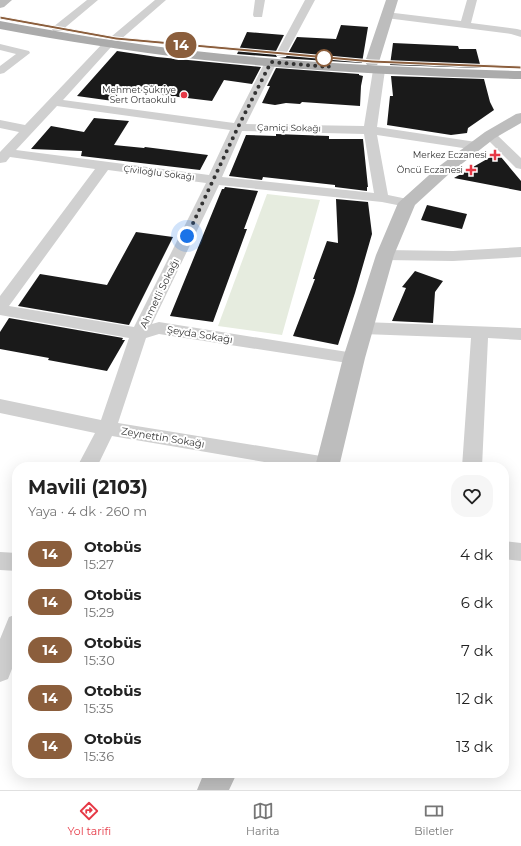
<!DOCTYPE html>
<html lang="tr">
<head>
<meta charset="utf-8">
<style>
	:root { --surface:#fff; --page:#f6f6f6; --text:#222; --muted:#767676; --line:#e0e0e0; --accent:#e63946 }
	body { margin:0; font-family:Montserrat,sans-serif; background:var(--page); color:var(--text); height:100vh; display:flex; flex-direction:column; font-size:15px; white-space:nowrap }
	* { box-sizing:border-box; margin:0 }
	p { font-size:13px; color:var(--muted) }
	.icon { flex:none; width:22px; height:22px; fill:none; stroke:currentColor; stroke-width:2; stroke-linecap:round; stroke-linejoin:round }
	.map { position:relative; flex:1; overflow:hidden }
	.side { position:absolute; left:12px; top:462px; width:497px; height:316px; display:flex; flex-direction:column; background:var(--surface); border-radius:16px; box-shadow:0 4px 16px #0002 }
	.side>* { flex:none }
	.badge { padding:0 8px; border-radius:13px; font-size:14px; line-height:26px }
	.you { position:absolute; width:20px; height:20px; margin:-10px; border:3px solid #fff; border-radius:50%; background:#1a73e8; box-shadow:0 0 0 6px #1a73e833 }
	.map>.badge { position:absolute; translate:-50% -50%; box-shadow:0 0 0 2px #fff }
	.round { display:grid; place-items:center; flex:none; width:42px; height:42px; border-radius:16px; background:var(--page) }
	.summary { display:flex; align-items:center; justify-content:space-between; height:68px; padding:0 16px }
	h1 { font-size:19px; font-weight:700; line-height:30px }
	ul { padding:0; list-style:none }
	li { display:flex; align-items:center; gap:12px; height:48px; padding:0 16px }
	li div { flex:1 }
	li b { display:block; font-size:15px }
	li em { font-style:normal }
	li .badge { min-width:44px; font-weight:700; text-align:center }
	.tab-bar { display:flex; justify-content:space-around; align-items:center; height:56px; border-top:1px solid var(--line); background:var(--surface); font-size:11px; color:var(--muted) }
	.tab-bar a { display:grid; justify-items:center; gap:2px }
	.tab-bar .on { color:var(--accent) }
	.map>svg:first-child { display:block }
	.green { fill:#e6ecdf }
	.building { fill:#1a1a1a }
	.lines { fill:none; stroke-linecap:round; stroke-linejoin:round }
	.street { fill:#d0d0d0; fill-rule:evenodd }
	.secondary { fill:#bdbdbd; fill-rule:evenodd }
	.primary { fill:#ababab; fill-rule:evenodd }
	.line { fill:#8b5e3c; stroke:#fff }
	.walk { stroke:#333; stroke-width:4; stroke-dasharray:0 7.2 }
	.stop-dot { fill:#fff; stroke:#8b5e3c; stroke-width:2 }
	.poi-dot { fill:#e63946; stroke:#fff; stroke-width:1.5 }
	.labels { text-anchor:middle; stroke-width:4; stroke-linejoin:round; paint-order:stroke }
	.far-poi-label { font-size:9px; fill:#333; stroke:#fff; text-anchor:end }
	.far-street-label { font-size:9px; fill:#333; stroke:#fff }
	.street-label { font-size:10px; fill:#333; stroke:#fff }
</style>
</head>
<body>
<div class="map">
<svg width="521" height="790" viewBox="0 0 521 790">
	<rect width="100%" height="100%" fill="#fff"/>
	<path class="green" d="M267 194 320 200 282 335 218 326Z"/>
	<path class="building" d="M341 25 368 27 362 63 279 58 286 57 297 37 336 39Z
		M247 32 284 35 275 53 277 57 237 54Z
		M393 43 458 46 459 49H476L481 68 390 65Z
		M117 51 157 57 261 67 252 84 224 80 212 101 121 90 113 101 77 96Z
		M276 68 359 74V75L363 76 361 86 360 106 302 102 300 104 286 103 275 105 262 103 270 86H267Z
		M391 76 484 79 490 102 494 110 468 128 467 133 451 135 387 125 390 96H393Z
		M94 118 129 121 114 145 144 148 145 147 208 155 200 170 81 156 82 151 31 149 51 126 84 132Z
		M276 134 329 136V139H363L368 187H367V191L335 187V185L263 177 262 180 229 176 246 135 276 136Z
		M494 155 501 157 521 181V191L454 178Z
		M225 187 258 191 244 229H247L213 322 170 316 222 189H224Z
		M336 199 368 202 372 234 355 293 338 345 293 336 315 279H313L327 241 338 243Z
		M427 205 467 214 462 229 421 220Z
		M136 232 173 237 129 325 18 306 40 274 107 285Z
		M415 271 443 281 435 292 433 323 392 321 406 288 402 287Z
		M9 318 123 338 122 340H125L107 371 48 360 49 358 0 349V332Z"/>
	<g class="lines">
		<path class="street" d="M87 0H98L61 31H53L52 29 53 27Z
			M155 0H166L120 40H112L111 38 112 36Z
			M255 0H265L262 17H254L253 15Z
			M305 0H315L286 54 285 56H277L276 54Z
			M467 0H477L471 23 517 29 521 30V37L511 34 386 18 381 15 386 12 461 21Z
			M108 41 112 42 113 44 112 46 63 100 234 123 265 62 271 59 277 62 246 124 364 126 373 70 375 68H383L385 70 377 127 476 142 481 143 482 146 481 149 476 150 377 135 388 195 412 200 414 203 412 206 407 207 382 202 219 185 152 324 159 322 360 354 363 358 360 362 354 364 159 334 146 338 118 423 327 457 334 460 337 465 336 467H294L112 436 97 467H77L95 433 0 413V399L101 420 129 338 0 315V296L95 169 10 157 6 162 0 163V152L19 132 0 128V120L25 125 104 42ZM57 106 230 130 209 175 16 150ZM242 131 364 134 374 193 222 177ZM108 170 206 183 134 327 9 306Z
			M0 44 29 51 30 53 4 73 0 74V66L16 54 0 50Z
			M490 131 494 132 521 158V169L516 168 486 138 484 135 486 132Z
			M521 247V257L453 261 385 260 380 258 377 255 380 252 385 250 453 251Z
			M363 322 521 328V340L488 338 482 467H462L471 338 363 334 357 332 355 328 357 324Z
			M504 541 521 543V561L504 559Z
			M0 552 17 553V571L0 570Z
			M17 614V656L8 679 0 682V639L9 617Z"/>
		<path class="secondary" d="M0 0H12L4 7 0 8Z
			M386 0H398L379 62 377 65H367L365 62Z
			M521 113V123L495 138 450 173 415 205 394 255 365 358 339 467H315L343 358 376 255 398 203 438 167 485 132 516 114Z
			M204 773H237L229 790H197Z"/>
		<path class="primary" d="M0 21C65 33 129 44 195 51 303 63 412 68 521 71V79C412 76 303 71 195 59 129 51 65 41 0 29Z"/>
	</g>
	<path class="line" d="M0 16 116 37 372 60 521 66V69L372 63 116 40 0 19Z"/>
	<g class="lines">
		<path class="walk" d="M187 236 238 127 271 62 329 67 324 58"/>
	</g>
	<circle class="stop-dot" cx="324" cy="58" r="8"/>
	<g class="poi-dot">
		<circle cx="184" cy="95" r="4"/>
		<path d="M493 149h4v4h4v4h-4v4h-4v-4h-4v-4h4z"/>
		<path d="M469 164h4v4h4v4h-4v4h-4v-4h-4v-4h4z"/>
	</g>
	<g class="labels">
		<g class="far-poi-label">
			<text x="176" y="93">Mehmet Şükriye<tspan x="176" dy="10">Sert Ortaokulu</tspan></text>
			<text x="487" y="158">Merkez Eczanesi</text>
			<text x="463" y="173">Öncü Eczanesi</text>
		</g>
		<g class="far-street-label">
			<text transform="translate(289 128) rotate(1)" y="3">Çamiçi Sokağı</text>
			<text transform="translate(159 173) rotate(7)" y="3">Çiviloğlu Sokağı</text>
		</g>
		<g class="street-label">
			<text transform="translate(159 293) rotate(-64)" y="4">Ahmetli Sokağı</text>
			<text transform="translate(200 334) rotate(9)" y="4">Şeyda Sokağı</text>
			<text transform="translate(163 437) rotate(9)" y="4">Zeynettin Sokağı</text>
		</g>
	</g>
</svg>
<div class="you" style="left:187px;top:236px"></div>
<b class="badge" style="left:181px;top:45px;background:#8b5e3c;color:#fff">14</b>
<section class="side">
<div class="summary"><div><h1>Mavili (2103)</h1><p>Yaya · 4 dk · 260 m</p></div><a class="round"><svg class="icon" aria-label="heart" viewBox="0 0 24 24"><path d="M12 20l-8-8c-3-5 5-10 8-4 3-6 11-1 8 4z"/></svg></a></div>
<ul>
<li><span class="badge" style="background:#8b5e3c;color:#fff">14</span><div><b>Otobüs</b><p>15:27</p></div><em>4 dk</em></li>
<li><span class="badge" style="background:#8b5e3c;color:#fff">14</span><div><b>Otobüs</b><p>15:29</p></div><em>6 dk</em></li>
<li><span class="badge" style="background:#8b5e3c;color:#fff">14</span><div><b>Otobüs</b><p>15:30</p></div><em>7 dk</em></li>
<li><span class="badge" style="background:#8b5e3c;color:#fff">14</span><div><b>Otobüs</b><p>15:35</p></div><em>12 dk</em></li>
<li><span class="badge" style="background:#8b5e3c;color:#fff">14</span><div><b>Otobüs</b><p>15:36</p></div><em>13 dk</em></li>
</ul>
</section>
</div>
<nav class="tab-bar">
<a class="on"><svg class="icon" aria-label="directions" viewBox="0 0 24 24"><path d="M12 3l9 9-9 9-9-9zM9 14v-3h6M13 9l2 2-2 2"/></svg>Yol tarifi</a>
<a><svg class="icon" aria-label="map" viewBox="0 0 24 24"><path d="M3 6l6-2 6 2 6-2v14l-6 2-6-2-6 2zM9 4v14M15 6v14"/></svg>Harita</a>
<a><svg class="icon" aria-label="tickets" viewBox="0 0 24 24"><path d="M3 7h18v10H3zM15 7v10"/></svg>Biletler</a>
</nav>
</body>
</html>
